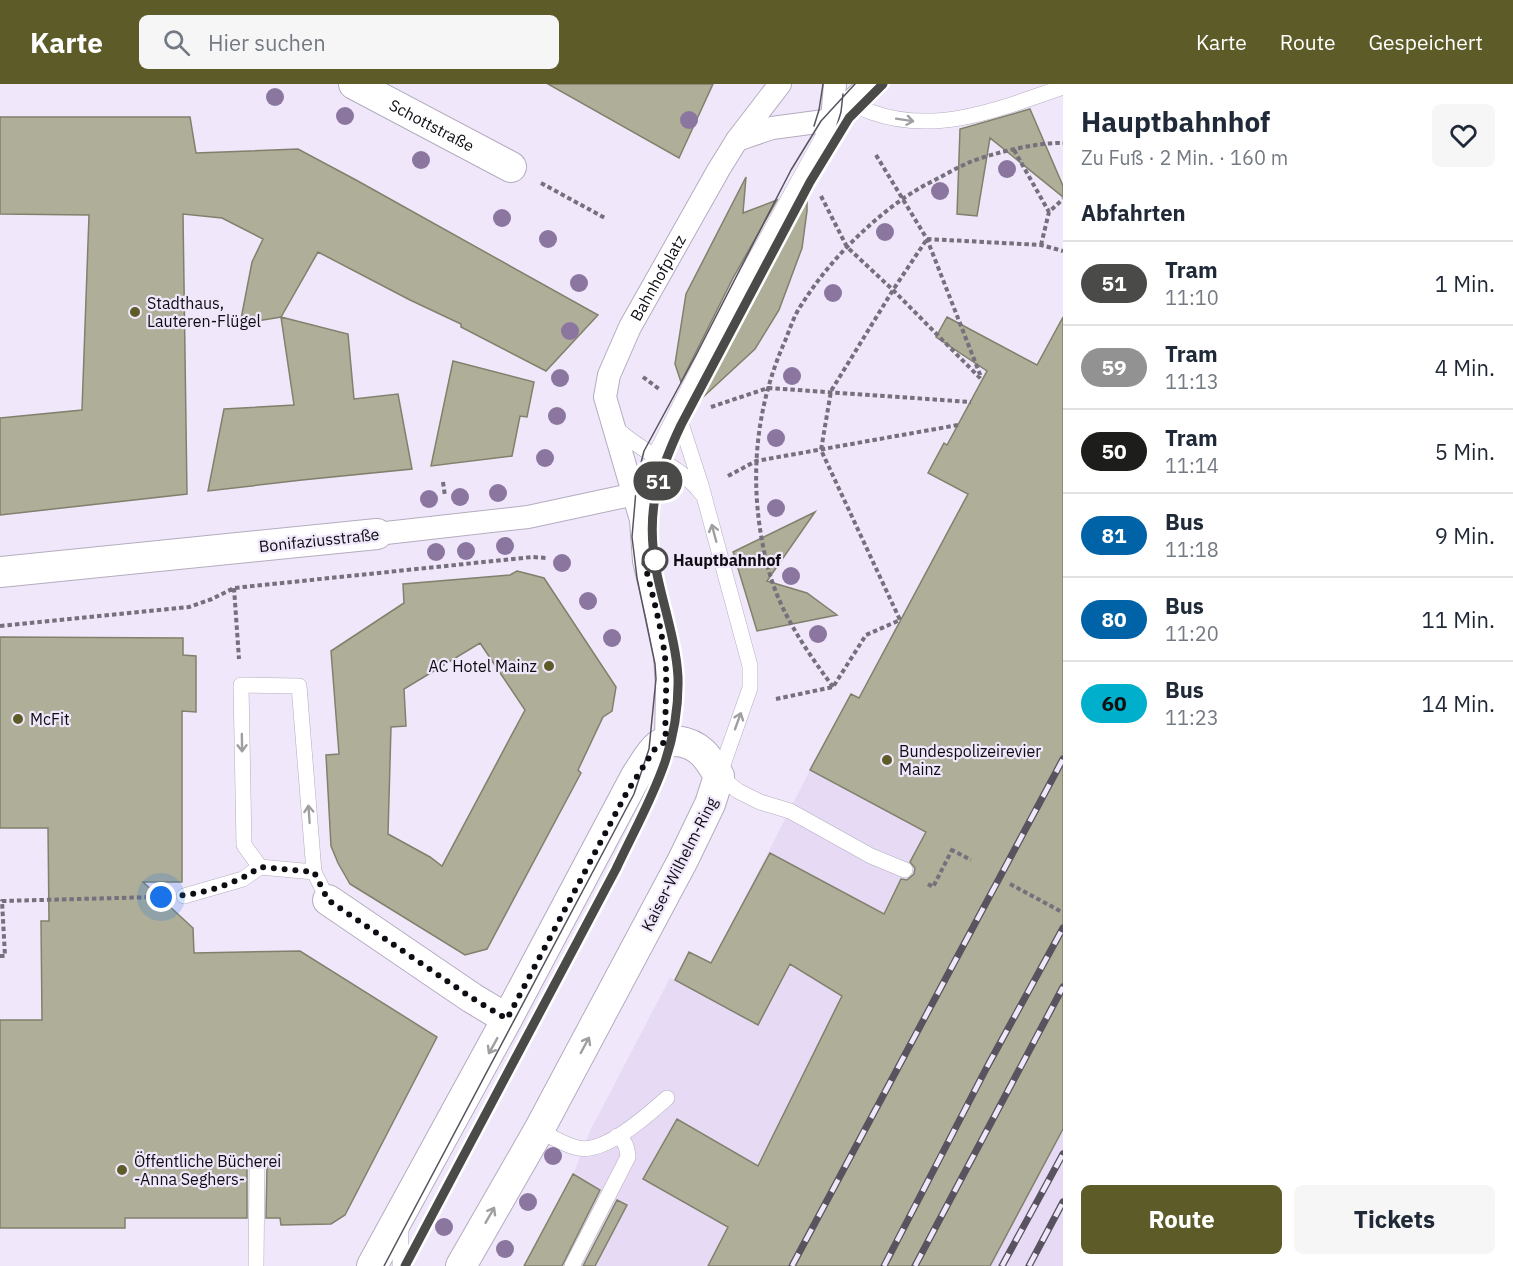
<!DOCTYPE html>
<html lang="de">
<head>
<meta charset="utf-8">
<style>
	:root { --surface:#fff; --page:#f6f6f7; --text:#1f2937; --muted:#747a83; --line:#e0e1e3; --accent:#5d5c28 }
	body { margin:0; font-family:"IBM Plex Sans",sans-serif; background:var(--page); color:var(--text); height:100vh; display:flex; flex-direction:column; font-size:22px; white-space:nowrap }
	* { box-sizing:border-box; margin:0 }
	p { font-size:20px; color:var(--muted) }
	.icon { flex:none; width:33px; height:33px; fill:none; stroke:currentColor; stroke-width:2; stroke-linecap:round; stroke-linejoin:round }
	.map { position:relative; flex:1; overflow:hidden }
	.sheet { display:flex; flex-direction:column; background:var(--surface); width:450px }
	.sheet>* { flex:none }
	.badge { padding:0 12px; border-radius:20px; font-size:21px; line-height:39px }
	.you { position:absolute; width:30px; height:30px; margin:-15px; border:4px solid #fff; border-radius:50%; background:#1a73e8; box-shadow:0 0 0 9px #1a73e833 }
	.map>.badge { position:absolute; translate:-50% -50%; box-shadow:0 0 0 3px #fff }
	h2 { padding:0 18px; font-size:22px; line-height:54px }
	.round { display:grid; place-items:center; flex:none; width:63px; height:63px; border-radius:9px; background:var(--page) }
	.headline { display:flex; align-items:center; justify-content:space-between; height:102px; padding:0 18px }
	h1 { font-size:28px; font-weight:800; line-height:45px }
	.action { display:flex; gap:12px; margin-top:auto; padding:12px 18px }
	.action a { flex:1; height:69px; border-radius:9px; background:var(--accent); color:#fff; font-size:24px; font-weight:800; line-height:69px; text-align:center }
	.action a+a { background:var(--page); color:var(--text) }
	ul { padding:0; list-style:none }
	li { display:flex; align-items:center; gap:18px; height:84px; padding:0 18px; border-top:2px solid var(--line) }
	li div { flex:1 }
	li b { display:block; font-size:22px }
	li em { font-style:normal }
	li .badge { min-width:66px; font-weight:700; text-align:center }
	header { display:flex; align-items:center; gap:36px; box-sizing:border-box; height:84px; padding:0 30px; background:var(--accent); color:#fff }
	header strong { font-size:28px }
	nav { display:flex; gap:33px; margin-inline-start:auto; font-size:21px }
	.search { width:420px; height:54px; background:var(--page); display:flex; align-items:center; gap:15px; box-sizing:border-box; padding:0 21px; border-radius:9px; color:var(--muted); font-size:22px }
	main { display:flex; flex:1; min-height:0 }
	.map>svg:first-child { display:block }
	.built { fill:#e6daf5 }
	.building { fill:#aeae99; stroke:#80806c; stroke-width:1.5; fill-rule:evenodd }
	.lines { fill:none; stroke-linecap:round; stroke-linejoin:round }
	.service-casing { stroke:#b4acbf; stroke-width:16 }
	.pedestrian-casing { stroke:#b4acbf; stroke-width:24 }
	.minor-casing { stroke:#b4acbf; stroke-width:32 }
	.path { stroke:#75707c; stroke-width:4; stroke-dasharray:4.5 3; stroke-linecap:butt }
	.service { stroke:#fff; stroke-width:15 }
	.pedestrian { stroke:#fff; stroke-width:22 }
	.minor { stroke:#fff; stroke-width:30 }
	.tram { stroke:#58535e; stroke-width:1.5 }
	.rail-casing { stroke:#58535e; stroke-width:7 }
	.rail { stroke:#f0e7fb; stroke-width:4.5; stroke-dasharray:14; stroke-linecap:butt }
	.tree { fill:#8b76a0 }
	.oneway { stroke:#9f9ea1 }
	.line-casing { stroke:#fff; stroke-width:14 }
	.line { stroke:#4a4a49; stroke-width:9 }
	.walk { stroke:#0f0d13; stroke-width:6; stroke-dasharray:0 10.8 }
	.poi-dot { fill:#5d5c28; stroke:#f0e7fb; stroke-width:2 }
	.stop-dot { fill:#fff; stroke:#4a4a49; stroke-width:3 }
	.labels { text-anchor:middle; stroke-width:4.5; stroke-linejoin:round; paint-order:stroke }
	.street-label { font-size:16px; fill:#0f0d13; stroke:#f0e7fb }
	.poi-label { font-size:16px; fill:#0f0d13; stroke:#f0e7fb; text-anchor:start }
	.stop-label { font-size:16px; font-weight:bold; fill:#0f0d13; stroke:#f0e7fb; text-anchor:start }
</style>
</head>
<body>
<header>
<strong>Karte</strong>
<div class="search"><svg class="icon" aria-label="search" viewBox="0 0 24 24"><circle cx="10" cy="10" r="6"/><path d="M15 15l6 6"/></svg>Hier suchen</div>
<nav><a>Karte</a><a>Route</a><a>Gespeichert</a></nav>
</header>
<main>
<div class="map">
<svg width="1063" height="1182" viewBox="0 0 1063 1182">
	<rect width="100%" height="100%" fill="#f0e7fb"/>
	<path class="built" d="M1063 233V1182H524L573 1091 590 1047 670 894 675 896 689 868 725 887 730 843 810 686 851 610 859 613 968 409 928 389 944 359 947 360 986 286 1035 284Z"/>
	<path class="building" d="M548 0H713L679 74Z
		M1030 25 1063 102V113L990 54 977 132 957 130 960 45Z
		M0 33H190L196 69 298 65 356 96 598 231 546 287 461 243V240L410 216 318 168 281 233 240 240 252 178 263 155 222 134 183 130 187 410 0 431V334L82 326 89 131 0 130Z
		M746 93 743 129 777 116 733 194 681 298 675 280 686 210Z
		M805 105H807V127L802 164 779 226 755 265 689 326 751 204Z
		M281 233 348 250 354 315 398 310 412 385 302 396 208 407 224 325 294 321Z
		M947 233 1037 281 1063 233V1045L990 1182H708L728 1143 643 1095 677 1035 758 1082 842 912 790 880 758 941 675 896 689 868 711 879 770 769 884 830 901 795 907 796 914 790 915 784 910 778 926 748 810 686 851 610 859 614 968 410 928 389 944 359 947 361 987 287 936 253Z
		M453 277 534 298 527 333 520 332 512 372 431 382Z
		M815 428 767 497 807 509 837 531 757 547 733 468Z
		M517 487 544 494 616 603 612 627 603 633 578 686 581 689 487 865 465 871 355 803 350 800 338 779 331 762 326 671 339 670 331 567 404 519 403 500 510 491ZM480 559 525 626 442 782 430 773 388 750 391 643 406 642 404 605Z
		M0 553 183 554V571L196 572V628L182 627V798H143L193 844 194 869 300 867 437 953 345 1131 331 1140 281 1141 280 1134H266L267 1083 262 1075 257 1073 252 1075 247 1082V1134H125V1144H0V936H42L41 837H49L48 744H0Z
		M573 1090 600 1106 562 1182H524Z
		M617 1116 627 1121 595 1182H583Z"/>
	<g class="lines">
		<g class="service-casing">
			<path id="service" d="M845 15C854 22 863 25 874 29 938 51 1002 24 1063 3
				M677 327 701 401 750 582V604L719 692 738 707 760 718 790 727 871 772 905 786
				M615 343C641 369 679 380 702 410
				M635 410 647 394 654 373 742 199 832 36
				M314 788 260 783 244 761 241 601 299 602 314 788 328 816
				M184 812 243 795 260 783
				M539 1046C551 1053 565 1061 578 1064 605 1070 649 1030 667 1014
				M256 1182 257 1083
				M400 1182 401 1143
				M572 1182 628 1073C627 1064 626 1057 617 1052"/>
		</g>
		<g class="pedestrian-casing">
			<g id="pedestrian">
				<path d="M832 36 835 0"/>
				<path d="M737 56 772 44 832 36 869 0"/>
				<path d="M377 450 528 433 635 410"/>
				<path id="s1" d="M666 657 667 604 665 572 657 531 644 477 641 436 605 313 609 291 630 243 719 85 737 56 780 0"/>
			</g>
		</g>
		<g class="minor-casing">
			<g id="minor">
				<path id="s2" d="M354 0 511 83"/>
				<path d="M0 488 377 450"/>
				<path d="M328 816 472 914 507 935"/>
				<path d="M372 1182 507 935 636 692C643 682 649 669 659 661 665 657 670 657 677 657 700 660 708 673 719 692L710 720 683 776 539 1046 461 1182"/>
			</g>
		</g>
		<path class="path" d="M1014 66 1049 128
			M876 71 927 155 981 293
			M541 99 605 134
			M821 112 847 163 893 206 982 296
			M927 155 1041 161 1063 167
			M1041 161 1049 128 1063 115
			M643 293 659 305
			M711 323 768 304 971 318
			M728 392 756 377 958 341
			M443 398 445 412
			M234 504 239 575
			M0 542 189 523 212 515 234 504 532 473 547 474
			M833 603C806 566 780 529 768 484 748 407 753 329 785 257 790 245 794 231 802 220 817 196 836 173 857 153 879 132 902 113 929 99 943 92 956 84 970 78 993 69 1038 58 1063 59
			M776 615 833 603 866 551 900 536 821 366 831 307 893 206 927 155
			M953 765 952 766 971 776
			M928 800 933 803 952 766
			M1010 800 1062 828
			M0 872H5L2 817 157 813"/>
		<use href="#service" class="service"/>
		<use href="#pedestrian" class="pedestrian"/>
		<use href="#minor" class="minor"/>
		<path class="tram" d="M814 42 819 26 823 0
			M834 51 841 28 843 10
			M384 1182 634 710 649 665 656 595 655 580 637 494 632 453 637 395 644 367 696 271 791 86 821 37 855 0
			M405 1182 616 785C648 721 680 667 678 593 676 558 664 524 657 490 650 453 651 414 663 378 668 365 675 353 681 341L810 98 849 34 883 0"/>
		<g class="rail-casing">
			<path id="rail" d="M792 1182 1063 675
				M884 1182 987 983 1063 844
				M915 1182 1063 903
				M1002 1182 1063 1070
				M1029 1182 1063 1118"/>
		</g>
		<use href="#rail" class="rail"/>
	</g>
	<g class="tree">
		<circle cx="275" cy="13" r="9"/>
		<circle cx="345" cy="32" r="9"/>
		<circle cx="689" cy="36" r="9"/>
		<circle cx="421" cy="76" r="9"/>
		<circle cx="1007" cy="85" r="9"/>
		<circle cx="940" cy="107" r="9"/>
		<circle cx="502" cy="134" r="9"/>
		<circle cx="885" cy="148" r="9"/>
		<circle cx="548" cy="155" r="9"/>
		<circle cx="579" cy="199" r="9"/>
		<circle cx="833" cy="209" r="9"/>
		<circle cx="570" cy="247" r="9"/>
		<circle cx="792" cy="292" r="9"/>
		<circle cx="560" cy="294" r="9"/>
		<circle cx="557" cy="332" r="9"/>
		<circle cx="776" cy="354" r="9"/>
		<circle cx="545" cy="374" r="9"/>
		<circle cx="498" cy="409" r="9"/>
		<circle cx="460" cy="413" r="9"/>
		<circle cx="429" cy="415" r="9"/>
		<circle cx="776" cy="424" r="9"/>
		<circle cx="505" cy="462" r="9"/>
		<circle cx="466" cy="467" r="9"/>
		<circle cx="436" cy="468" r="9"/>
		<circle cx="562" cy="479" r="9"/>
		<circle cx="791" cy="492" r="9"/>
		<circle cx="588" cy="517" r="9"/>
		<circle cx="818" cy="550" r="9"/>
		<circle cx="612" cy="554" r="9"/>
		<circle cx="553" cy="1072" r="9"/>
		<circle cx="528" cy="1118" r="9"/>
		<circle cx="444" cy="1143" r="9"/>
		<circle cx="505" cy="1165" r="9"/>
	</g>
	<defs><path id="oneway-shaft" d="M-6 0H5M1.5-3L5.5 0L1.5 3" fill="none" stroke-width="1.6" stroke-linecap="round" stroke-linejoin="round" transform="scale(1.5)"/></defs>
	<g class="oneway">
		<use href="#oneway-shaft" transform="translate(905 36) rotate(9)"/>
		<use href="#oneway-shaft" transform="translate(714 449) rotate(-105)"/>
		<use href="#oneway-shaft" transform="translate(738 637) rotate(-70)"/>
		<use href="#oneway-shaft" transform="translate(242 659) rotate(89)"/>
		<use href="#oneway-shaft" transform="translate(309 730) rotate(-94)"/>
		<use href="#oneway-shaft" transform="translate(585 961) rotate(-62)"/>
		<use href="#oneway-shaft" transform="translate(493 962) rotate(119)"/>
		<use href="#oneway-shaft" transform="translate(490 1131) rotate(-60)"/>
	</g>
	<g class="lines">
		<g class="line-casing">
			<path id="line" d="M405 1182 616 785C647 719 680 670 678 593 676 558 664 524 657 490 645 431 656 394 681 341L810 98 849 34 883 0"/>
		</g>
		<use href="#line" class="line"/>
		<path class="walk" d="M161 813C195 812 232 803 260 783L314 788 328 816 472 914 507 935 627 708 654 666 666 657C664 629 668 601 665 573 661 541 652 509 644 477L655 476"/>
	</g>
	<g class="poi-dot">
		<circle cx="135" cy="228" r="6"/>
		<circle cx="549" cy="582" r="6"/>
		<circle cx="18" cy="635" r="6"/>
		<circle cx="887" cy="676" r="6"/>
		<circle cx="122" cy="1086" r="6"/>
	</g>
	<circle class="stop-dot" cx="655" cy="476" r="12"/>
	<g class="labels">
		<g class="street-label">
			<text dy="6" stroke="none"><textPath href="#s2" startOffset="88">Schottstraße</textPath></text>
			<text dy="6" stroke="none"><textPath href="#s1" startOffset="483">Bahnhofplatz</textPath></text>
			<text transform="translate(319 456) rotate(-6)" y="6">Bonifaziusstraße</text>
			<text transform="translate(679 780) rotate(-63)" y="6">Kaiser-Wilhelm-Ring</text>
		</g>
		<g class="poi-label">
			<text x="147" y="225">Stadthaus,<tspan x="147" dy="18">Lauteren-Flügel</tspan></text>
			<text x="537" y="588" text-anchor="end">AC Hotel Mainz</text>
			<text x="30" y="641">McFit</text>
			<text x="899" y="673">Bundespolizeirevier<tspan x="899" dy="18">Mainz</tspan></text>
			<text x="134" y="1083">Öffentliche Bücherei<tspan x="134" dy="18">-Anna Seghers-</tspan></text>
		</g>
		<g class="stop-label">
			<text x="673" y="482">Hauptbahnhof</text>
		</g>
	</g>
</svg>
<div class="you" style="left:161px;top:813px"></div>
<b class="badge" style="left:658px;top:397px;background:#4a4a49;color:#fff">51</b>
</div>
<section class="sheet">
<div class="headline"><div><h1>Hauptbahnhof</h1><p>Zu Fuß · 2 Min. · 160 m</p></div><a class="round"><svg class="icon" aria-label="heart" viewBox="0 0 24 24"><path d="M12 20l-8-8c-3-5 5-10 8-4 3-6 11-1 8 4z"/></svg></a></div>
<h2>Abfahrten</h2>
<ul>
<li><span class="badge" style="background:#4a4a49;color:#fff">51</span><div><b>Tram</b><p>11:10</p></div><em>1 Min.</em></li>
<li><span class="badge" style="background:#929292;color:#fff">59</span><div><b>Tram</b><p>11:13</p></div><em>4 Min.</em></li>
<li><span class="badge" style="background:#1d1d1b;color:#fff">50</span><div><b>Tram</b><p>11:14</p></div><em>5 Min.</em></li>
<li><span class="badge" style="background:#0062a7;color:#fff">81</span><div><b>Bus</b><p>11:18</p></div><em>9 Min.</em></li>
<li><span class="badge" style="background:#0062a7;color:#fff">80</span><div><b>Bus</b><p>11:20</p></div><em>11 Min.</em></li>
<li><span class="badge" style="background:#00afcb;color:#111">60</span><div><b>Bus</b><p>11:23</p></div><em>14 Min.</em></li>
</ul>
<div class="action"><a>Route</a><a>Tickets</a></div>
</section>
</main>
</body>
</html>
